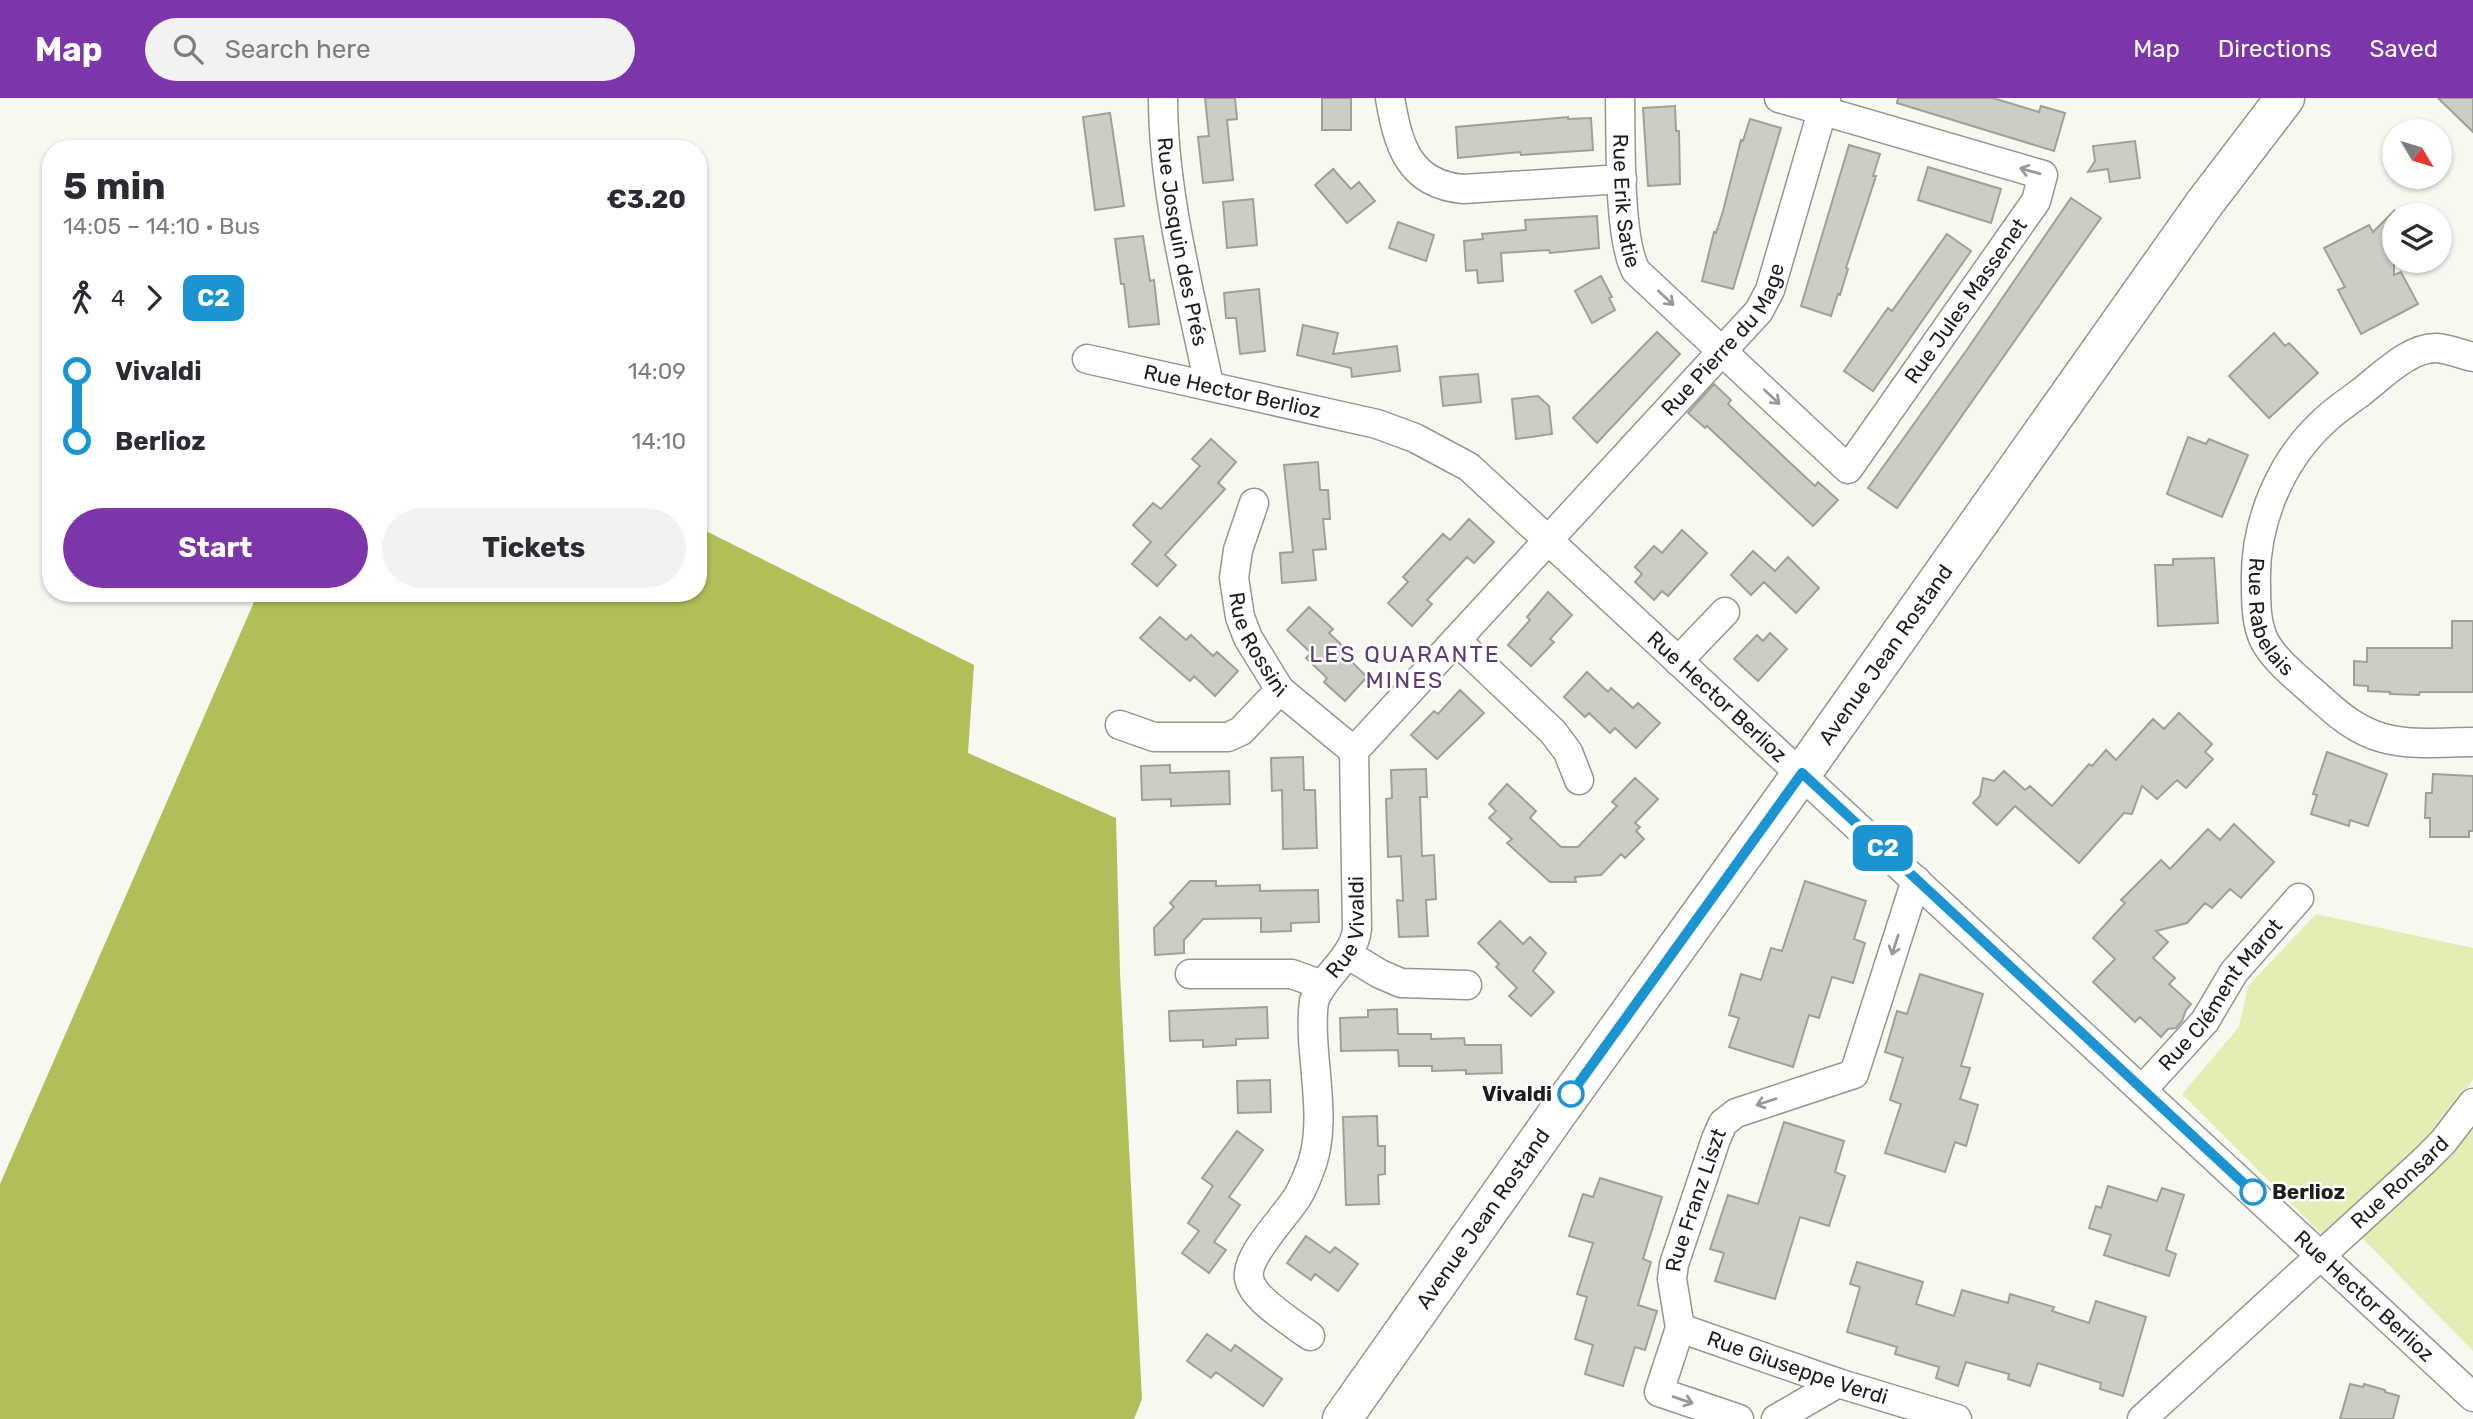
<!DOCTYPE html>
<html lang="en">
<head>
<meta charset="utf-8">
<style>
	:root { --surface:#fff; --page:#f2f2f3; --text:#2b2b33; --muted:#7c7c81; --accent:#7d36a9 }
	body { margin:0; font-family:Rubik,sans-serif; background:var(--page); color:var(--text); height:100vh; display:flex; flex-direction:column; font-size:26px; white-space:nowrap }
	* { box-sizing:border-box; margin:0 }
	p { font-size:23px; color:var(--muted) }
	.icon { flex:none; width:38px; height:38px; fill:none; stroke:currentColor; stroke-width:2; stroke-linecap:round; stroke-linejoin:round }
	.map { position:relative; flex:1; overflow:hidden }
	.sheet { position:absolute; left:42px; top:42px; width:665px; height:462px; display:flex; flex-direction:column; background:var(--surface); border-radius:28px; box-shadow:0 2px 5px #0004 }
	.sheet>* { flex:none }
	.badge { padding:0 14px; border-radius:10px; font-size:24px; line-height:46px }
	.needle { width:46px; rotate:128deg }
	.controls { position:absolute; left:2382px; top:21px; display:grid; gap:14px }
	.controls a { display:grid; place-items:center; width:70px; height:70px; border-radius:50%; background:var(--surface); box-shadow:0 2px 5px #0004; font-size:35px }
	.map>.badge { position:absolute; translate:-50% -50%; box-shadow:0 0 0 4px #fff }
	.legs { display:flex; align-items:center; gap:10px; height:77px; padding:0 21px; font-size:23px }
	.legs p { margin-inline-start:auto }
	.headline { display:flex; align-items:center; justify-content:space-between; height:119px; padding:0 21px }
	h1 { font-size:38px; font-weight:700; line-height:52px }
	.action { display:flex; gap:14px; margin-top:auto; padding:14px 21px }
	.action a { flex:1; height:80px; border-radius:42px; background:var(--accent); color:#fff; font-size:28px; font-weight:700; line-height:80px; text-align:center }
	.action a+a { background:var(--page); color:var(--text) }
	ul { padding:0 21px; list-style:none }
	li { display:flex; align-items:center; gap:24px; height:70px; font-size:26px }
	li i { display:grid; place-items:center; width:10px; height:100%; margin:0 9px; background:currentColor }
	li i::after { content:''; width:18px; height:18px; margin:-9px; border:5px solid; border-radius:50%; background:var(--surface) }
	li p { margin-inline-start:auto }
	li:first-child i { background:linear-gradient(#0000 50%,currentColor 0) }
	li:last-child i { background:linear-gradient(currentColor 50%,#0000 0) }
	header { display:flex; align-items:center; gap:42px; box-sizing:border-box; height:98px; padding:0 35px; background:var(--accent); color:#fff }
	header strong { font-size:33px }
	nav { display:flex; gap:38px; margin-inline-start:auto; font-size:24px }
	.search { width:490px; height:63px; background:var(--page); display:flex; align-items:center; gap:18px; box-sizing:border-box; padding:0 24px; border-radius:38px; color:var(--muted); font-size:26px }
	.map>svg:first-child { display:block }
	.green { fill:#e4edb3 }
	.forest { fill:#b1be59 }
	.building { fill:#cccec6; stroke:#9fa199; stroke-width:2 }
	.lines { fill:none; stroke-linecap:round; stroke-linejoin:round }
	.street-casing { stroke:#95978f; stroke-width:31 }
	.secondary-casing { stroke:#95978f; stroke-width:41 }
	.street { stroke:#fff; stroke-width:28 }
	.secondary { stroke:#fff; stroke-width:38 }
	.oneway { stroke:#999998 }
	.line-1-casing { stroke:#fff; stroke-width:16 }
	.line-1 { stroke:#1c94d2; stroke-width:10 }
	.stop-1-dot { fill:#fff; stroke:#1c94d2; stroke-width:3.5 }
	.labels { text-anchor:middle; stroke-width:5; stroke-linejoin:round; paint-order:stroke }
	.street-label { font-size:21px; fill:#1d1d1b; stroke:#fff }
	.stop-label { font-size:21px; font-weight:bold; fill:#1d1d1b; stroke:#fff; text-anchor:end }
	.neighbourhood-label { font-size:23px; letter-spacing:2px; fill:#5e3c76; stroke:#fff }
</style>
</head>
<body>
<header>
<strong>Map</strong>
<div class="search"><svg class="icon" aria-label="search" viewBox="0 0 24 24"><circle cx="10" cy="10" r="6"/><path d="M15 15l6 6"/></svg>Search here</div>
<nav><a>Map</a><a>Directions</a><a>Saved</a></nav>
</header>
<div class="map">
<svg width="2473" height="1321" viewBox="0 0 2473 1321">
	<rect width="100%" height="100%" fill="#f7f9f1"/>
	<path class="green" d="M2316 816 2473 850V981L2454 1012 2405 1065 2323 1137 2182 996 2239 929 2248 888Z
		M2473 1030V1253L2362 1140 2447 1061Z"/>
	<path class="forest" d="M698 429 974 567 968 655 1116 720 1120 875 1142 1301 1134 1321H0V1086L258 495H698Z"/>
	<path class="building" d="M1205 0H1235L1237 21 1227 22 1233 82 1203 85 1198 39 1209 38Z
		M1322 0H1351V32H1322Z
		M1898 0H1993L2039 14 2041 8 2065 15 2054 53 1897 5Z
		M2438 0H2473V34Z
		M1675 8 1676 33H1679L1680 86 1648 88 1643 10Z
		M1110 15 1124 108 1095 112 1083 19Z
		M1568 19V21L1591 20 1593 52 1521 57 1520 54 1458 60 1456 29Z
		M1750 21 1781 30 1733 191 1702 183 1714 134 1716 135 1723 113 1741 42 1743 43Z
		M2135 43 2140 80 2110 84 2108 71 2088 74 2095 63 2093 48Z
		M1849 47 1880 56 1873 78H1876L1846 170 1848 171 1840 197 1838 196 1831 218 1801 208Z
		M1928 69 2001 91 1991 125 1918 102Z
		M1333 71 1351 91 1359 84 1375 103 1347 125 1315 87Z
		M2071 100 2101 120 1897 410 1868 390 1966 253Z
		M1253 101 1257 147 1227 150 1223 104Z
		M2394 113V177L2401 174 2418 206 2361 236 2338 192 2345 189 2324 150 2369 127 2373 134Z
		M1597 118 1599 150 1550 155 1549 152 1501 155 1503 183 1478 185 1477 172 1466 173 1464 143 1483 141 1482 136 1526 132 1525 122Z
		M1398 124 1434 137 1426 163 1389 150Z
		M1947 136 1971 153 1873 293 1844 273 1888 210 1892 213Z
		M1143 138 1150 183 1154 182 1159 226 1129 229 1124 186H1121L1115 141Z
		M1601 178 1612 199 1609 200 1615 212 1592 225 1575 193Z
		M1259 191 1265 253 1240 256 1236 220H1226L1224 195Z
		M1303 227 1338 235 1333 256 1397 248 1400 273 1352 279 1351 270 1297 257Z
		M1657 234 1680 256 1597 345 1573 320Z
		M2274 235 2285 248 2289 245 2318 275 2269 320 2229 278Z
		M1478 276 1481 304 1443 308 1440 279Z
		M1714 286 1731 302 1728 306 1766 342 1815 388 1818 384 1838 402 1813 428 1707 328 1705 330 1688 315Z
		M1538 298 1549 308 1552 336 1516 341 1512 301Z
		M2188 339 2206 346 2209 341 2248 357 2222 419 2167 396Z
		M1211 341 1236 364 1218 385 1225 391 1165 457 1176 467 1157 488 1132 466 1151 444 1133 427 1153 405 1161 411 1200 368 1192 361Z
		M1318 364 1320 392H1328L1330 421H1323L1326 451 1313 452 1316 482 1282 485 1280 455 1293 454 1284 367Z
		M1469 421 1494 444 1474 465 1467 459 1427 502 1432 506 1412 528 1388 505 1408 484 1403 479 1443 436 1450 442Z
		M1682 432 1707 455 1668 498 1662 493 1654 502 1635 484 1642 476 1635 469 1654 448 1662 455Z
		M1753 453 1775 473 1788 459 1819 490 1796 515 1764 484 1751 497 1731 477Z
		M2214 460 2218 525 2158 528 2155 467H2173V461Z
		M1548 494 1572 517 1550 541 1554 544 1531 568 1508 547 1530 522 1527 519Z
		M1309 509 1333 531 1329 535 1350 555 1347 559 1367 579 1345 603 1324 584 1327 580 1306 560 1311 555 1287 532Z
		M1160 519 1186 542 1191 537 1213 558 1217 554 1238 573 1215 598 1194 578 1190 583 1140 540Z
		M2452 523H2473V594H2420L2419 597 2390 596V594L2368 593V588L2354 587V563L2367 564V550H2452Z
		M1770 535 1787 551 1758 583 1734 561 1757 537 1763 543Z
		M1587 574 1608 594 1611 590 1633 610 1638 605 1660 625 1636 650 1615 630 1610 635 1589 615 1585 619 1564 599Z
		M1460 592 1484 615 1437 661 1411 637 1434 613 1438 616Z
		M2179 615 2212 646 2205 654 2213 661 2186 690 2177 682 2157 701 2142 688 2132 716 2124 715 2079 765 2015 708 1997 727 1973 705 1980 698 1983 680 1994 683 2004 673 2025 692 2030 688 2052 708 2089 666 2092 668 2106 652 2116 662 2153 621 2164 631Z
		M2327 654 2387 676 2368 728 2350 722 2349 728 2311 716 2317 697 2313 696Z
		M1303 659 1304 692H1315L1317 750 1283 751 1282 692 1272 693 1271 660Z
		M1170 667V675L1229 673 1230 706 1171 708V701L1142 702 1141 668Z
		M1426 671 1427 699H1420L1422 758 1434 757 1436 801 1426 802 1428 838 1399 839 1397 802 1403 803 1401 758 1388 759 1386 701 1392 700 1391 672Z
		M2433 676 2473 678V733H2469V739H2430V720H2425L2426 695H2432Z
		M1635 680 1658 701 1635 725 1640 729 1636 733 1644 741 1625 760 1621 756 1601 777 1575 779 1576 784H1550L1507 745 1512 741 1489 720 1496 713 1489 706 1507 686 1536 713 1530 720 1561 749H1578L1617 708 1612 704Z
		M2234 726 2274 764 2241 800 2230 791 2212 810 2205 805 2187 825 2156 833 2168 844 2153 860 2175 880 2169 886 2191 906 2186 912 2182 923 2176 930 2168 931 2161 939 2140 919 2135 924 2093 884 2115 861 2093 840 2125 805 2121 802 2161 762 2170 771 2208 731 2220 742Z
		M1190 783H1216V788L1260 787V793L1318 792 1319 824 1291 825V833L1261 834V820L1203 821 1184 842V855L1155 857 1154 830 1174 809 1170 805Z
		M1805 783 1866 803 1854 841 1865 845 1853 885 1832 879 1819 920 1809 917 1793 969 1729 949 1739 920 1729 917 1741 876 1761 882 1771 850 1782 853Z
		M1500 823 1523 846 1530 839 1546 855 1533 873 1554 894 1531 918 1509 898 1517 890 1496 869 1499 866 1478 845Z
		M1920 876 1983 896 1961 968 1970 970 1960 1001 1978 1007 1966 1048 1955 1044 1945 1074 1885 1055 1901 1006 1890 1002 1903 960 1885 954 1897 913 1907 916Z
		M1267 909 1268 940 1236 941V947L1203 949V942L1170 943 1169 913Z
		M1397 911 1398 936H1431V941L1464 940 1465 947H1501L1502 975 1466 976V972L1432 973V968H1399L1398 952 1341 953 1340 920 1368 919V912Z
		M1270 982 1271 1014 1238 1015 1237 983Z
		M1377 1018 1378 1048H1385V1076L1378 1077 1379 1106 1346 1107 1343 1019Z
		M1784 1024 1844 1043 1835 1074 1845 1078 1829 1128 1800 1119 1775 1201 1715 1183 1724 1155 1710 1151 1728 1097 1758 1106Z
		M1237 1033 1263 1052 1229 1099 1240 1107 1214 1144 1226 1152 1209 1175 1182 1155 1199 1133 1188 1125 1213 1088 1202 1080Z
		M1600 1080 1662 1099 1643 1161 1651 1164 1638 1207 1657 1213 1645 1252 1635 1249 1623 1288 1585 1276 1593 1247 1575 1241 1587 1199 1577 1196 1593 1145 1569 1138 1583 1096 1593 1099Z
		M2108 1088 2157 1103 2162 1090 2184 1097 2166 1152 2176 1156 2169 1178 2104 1157 2111 1137 2089 1130 2096 1108 2101 1110Z
		M1306 1138 1330 1155 1335 1149 1358 1166 1338 1193 1315 1176 1311 1182 1287 1165Z
		M1857 1164 1923 1184 1916 1206 1954 1218 1962 1192 2008 1205 2010 1196 2054 1209 2052 1213 2089 1225 2096 1203 2146 1219 2123 1298 2100 1291 2101 1285 2038 1265 2030 1288 2008 1281 2009 1276 1966 1264 1958 1288 1936 1280 1939 1269 1895 1256 1897 1249 1847 1234 1860 1189 1850 1186Z
		M1207 1236 1231 1253 1235 1247 1282 1281 1263 1308 1216 1274 1211 1280 1187 1263Z
		M2350 1286 2363 1289 2364 1286 2385 1292V1294L2399 1298 2393 1321H2340Z"/>
	<g class="lines">
		<g class="street-casing">
			<g id="street">
				<path id="s1" d="M1163 0C1163 95 1190 194 1209 287"/>
				<path d="M1390 0C1398 46 1408 86 1463 91L1622 81"/>
				<path id="s2" d="M1620 0C1621 41 1618 140 1636 173L1848 371 2036 103 2043 77 1779 0"/>
				<path id="s3" d="M2473 259C2461 256 2449 251 2437 250 2409 249 2381 279 2360 295 2348 304 2334 313 2323 324 2279 365 2254 427 2256 486 2256 505 2256 527 2265 544 2275 562 2297 580 2313 594 2334 613 2354 632 2383 640 2411 648 2444 644 2473 644"/>
				<path id="s4" d="M1087 261 1377 326 1415 340 1469 369 2473 1299"/>
				<path id="s5" d="M1254 405 1238 452 1234 480 1240 519 1248 540 1280 592 1354 653"/>
				<path d="M1456 542 1553 634 1568 654 1579 682"/>
				<path d="M1678 563 1725 514"/>
				<path d="M1120 627 1154 639H1228L1241 633 1280 592"/>
				<path d="M1347 856 1380 876 1401 885 1467 887"/>
				<path d="M1190 876H1292L1322 887"/>
				<path id="s6" d="M2142 992 2205 923 2234 874 2299 800"/>
				<path id="s7" d="M1680 1230 1838 1285 1957 1321"/>
				<path id="s8" d="M1310 1238C1293 1225 1252 1201 1249 1180 1245 1158 1286 1118 1298 1098 1302 1091 1306 1082 1309 1074 1331 1023 1307 957 1314 903 1324 876 1354 860 1357 831L1354 653 1759 213 1770 192 1826 0"/>
				<path id="s9" d="M1739 1321 1659 1294 1680 1230 1672 1181 1674 1166 1716 1041 1723 1025 1736 1015 1854 976 1916 782"/>
				<path d="M1776 1321 1838 1285"/>
				<path id="s10" d="M2142 1321 2424 1063 2443 1044 2473 1005"/>
			</g>
		</g>
		<g class="secondary-casing">
			<g id="secondary">
				<path id="s11" d="M1342 1321 1559 1013 1810 664 2204 106 2285 0"/>
			</g>
		</g>
		<use href="#street" class="street"/>
		<use href="#secondary" class="secondary"/>
	</g>
	<defs><path id="oneway-shaft" d="M-6 0H5M1.5-3L5.5 0L1.5 3" fill="none" stroke-width="1.6" stroke-linecap="round" stroke-linejoin="round" transform="scale(1.75)"/></defs>
	<g class="oneway">
		<use href="#oneway-shaft" transform="translate(2030 73) rotate(-164)"/>
		<use href="#oneway-shaft" transform="translate(1666 200) rotate(43)"/>
		<use href="#oneway-shaft" transform="translate(1772 299) rotate(43)"/>
		<use href="#oneway-shaft" transform="translate(1895 847) rotate(108)"/>
		<use href="#oneway-shaft" transform="translate(1766 1004) rotate(162)"/>
		<use href="#oneway-shaft" transform="translate(1683 1302) rotate(19)"/>
	</g>
	<g class="lines">
		<g class="line-1-casing">
			<path id="line-1" d="M1571 996 1802 675 2253 1094"/>
		</g>
		<use href="#line-1" class="line-1"/>
	</g>
	<g class="stop-1-dot">
		<circle cx="1571" cy="996" r="12"/>
		<circle cx="2253" cy="1094" r="12"/>
	</g>
	<g class="labels">
		<g class="street-label">
			<text dy="7" stroke="none"><textPath href="#s2" startOffset="103">Rue Erik Satie</textPath></text>
			<text dy="7" stroke="none"><textPath href="#s1" startOffset="145">Rue Josquin des Prés</textPath></text>
			<text dy="7" stroke="none"><textPath href="#s2" startOffset="670">Rue Jules Massenet</textPath></text>
			<text dy="7" stroke="none"><textPath href="#s8" startOffset="1199">Rue Pierre du Mage</textPath></text>
			<text dy="7" stroke="none"><textPath href="#s4" startOffset="149">Rue Hector Berlioz</textPath></text>
			<text dy="7" stroke="none"><textPath href="#s3" startOffset="392">Rue Rabelais</textPath></text>
			<text dy="7" stroke="none"><textPath href="#s5" startOffset="149">Rue Rossini</textPath></text>
			<text dy="7" stroke="none"><textPath href="#s11" startOffset="938">Avenue Jean Rostand</textPath></text>
			<text dy="7" stroke="none"><textPath href="#s4" startOffset="737">Rue Hector Berlioz</textPath></text>
			<text dy="7" stroke="none"><textPath href="#s8" startOffset="466">Rue Vivaldi</textPath></text>
			<text dy="7" stroke="none"><textPath href="#s6" startOffset="124">Rue Clément Marot</textPath></text>
			<text dy="7" stroke="none"><textPath href="#s10" startOffset="350">Rue Ronsard</textPath></text>
			<text dy="7" stroke="none"><textPath href="#s9" startOffset="284">Rue Franz Liszt</textPath></text>
			<text dy="7" stroke="none"><textPath href="#s11" startOffset="245">Avenue Jean Rostand</textPath></text>
			<text dy="7" stroke="none"><textPath href="#s4" startOffset="1619">Rue Hector Berlioz</textPath></text>
			<text dy="7" stroke="none"><textPath href="#s7" startOffset="124">Rue Giuseppe Verdi</textPath></text>
		</g>
		<g class="stop-label">
			<text x="1552" y="1003">Vivaldi</text>
			<text x="2272" y="1101" text-anchor="start">Berlioz</text>
		</g>
		<g class="neighbourhood-label">
			<text x="1405" y="564">LES QUARANTE<tspan x="1405" dy="26">MINES</tspan></text>
		</g>
	</g>
</svg>
<div class="controls">
<a><svg class="needle" viewBox="-14 -14 28 28"><path d="M0-13l5 13h-10z" fill="#e53935"/><path d="M0 13l5-13h-10z" fill="#7c7c81"/></svg></a>
<a><svg class="icon" aria-label="layers" viewBox="0 0 24 24"><path d="M12 4l9 5-9 5-9-5zM3 14l9 5 9-5"/></svg></a>
</div>
<b class="badge" style="left:1883px;top:750px;background:#1c94d2;color:#fff">C2</b>
<section class="sheet">
<div class="headline"><div><h1>5 min</h1><p>14:05 – 14:10 · Bus</p></div><b>€3.20</b></div>
<div class="legs"><svg class="icon" aria-label="walk" viewBox="0 0 24 24"><circle cx="13" cy="4" r="2"/><path d="M13 8l-2 6 4 7M11 14l-3 7M7 12l3-4h3l4 4"/></svg>4<svg class="icon" aria-label="forward" viewBox="0 0 24 24"><path d="M9 5l7 7-7 7"/></svg><b class="badge" style="background:#1c94d2;color:#fff">C2</b></div>
<ul>
<li><i style="color:#1c94d2"></i><b>Vivaldi</b><p>14:09</p></li>
<li><i style="color:#1c94d2"></i><b>Berlioz</b><p>14:10</p></li>
</ul>
<div class="action"><a>Start</a><a>Tickets</a></div>
</section>
</div>
</body>
</html>
